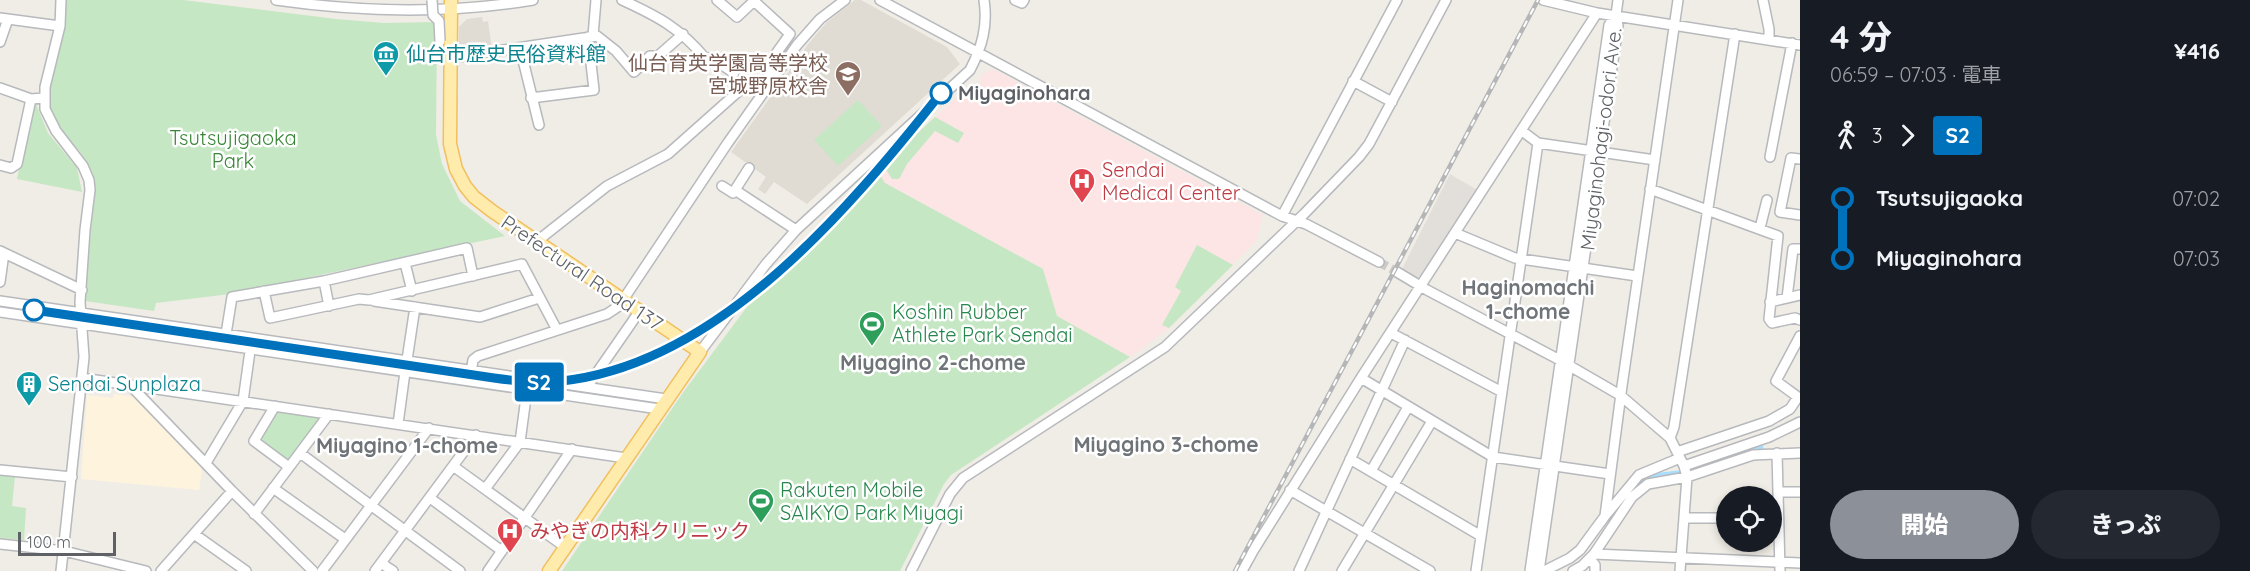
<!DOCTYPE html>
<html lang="ja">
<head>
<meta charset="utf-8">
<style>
	:root { --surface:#171b24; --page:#242831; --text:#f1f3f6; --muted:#9ea1a6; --accent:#8c9099 }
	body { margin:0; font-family:Quicksand,"Noto Sans JP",sans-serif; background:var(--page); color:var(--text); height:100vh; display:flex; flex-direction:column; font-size:22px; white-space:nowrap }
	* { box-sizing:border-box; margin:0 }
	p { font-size:20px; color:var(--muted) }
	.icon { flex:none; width:33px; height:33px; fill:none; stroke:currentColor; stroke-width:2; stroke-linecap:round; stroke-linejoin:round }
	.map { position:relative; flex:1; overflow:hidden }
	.panel { display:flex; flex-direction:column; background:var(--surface); width:450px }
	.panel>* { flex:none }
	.badge { padding:0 12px; border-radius:4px; font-size:21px; line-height:39px }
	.fabs { position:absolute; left:1716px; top:486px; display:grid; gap:12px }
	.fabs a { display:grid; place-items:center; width:66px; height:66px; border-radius:50%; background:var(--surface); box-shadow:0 3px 9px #0003; font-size:30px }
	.scale { position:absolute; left:18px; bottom:15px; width:98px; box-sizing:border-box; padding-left:6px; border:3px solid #5e6267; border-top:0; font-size:16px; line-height:21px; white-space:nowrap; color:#5e6267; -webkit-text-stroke:4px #fff; paint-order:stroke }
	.map>.badge { position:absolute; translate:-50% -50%; box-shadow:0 0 0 3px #fff }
	.legs { display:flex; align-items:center; gap:9px; height:66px; padding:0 30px; font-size:20px }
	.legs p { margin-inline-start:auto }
	.summary { display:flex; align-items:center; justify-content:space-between; height:102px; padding:0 30px }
	h1 { font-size:33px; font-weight:800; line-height:45px }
	.action { display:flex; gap:12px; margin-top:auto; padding:12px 30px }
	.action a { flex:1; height:69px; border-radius:36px; background:var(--accent); color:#fff; font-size:24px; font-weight:800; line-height:69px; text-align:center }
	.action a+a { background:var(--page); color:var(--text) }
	ul { padding:0 30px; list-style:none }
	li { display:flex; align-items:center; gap:21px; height:60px; font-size:22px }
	li i { display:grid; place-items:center; width:9px; height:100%; margin:0 8px; background:currentColor }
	li i::after { content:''; width:15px; height:15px; margin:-8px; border:4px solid; border-radius:50%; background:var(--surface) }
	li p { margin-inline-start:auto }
	li:first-child i { background:linear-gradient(#0000 50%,currentColor 0) }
	li:last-child i { background:linear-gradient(currentColor 50%,#0000 0) }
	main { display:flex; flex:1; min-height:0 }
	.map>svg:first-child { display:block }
	.commercial { fill:#fef4de }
	.industrial { fill:#e2dfdb }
	.education { fill:#e0dcd4 }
	.medical { fill:#fce5e4 }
	.green { fill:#c5e7c3 }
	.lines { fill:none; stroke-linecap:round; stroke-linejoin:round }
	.canal { stroke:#a8deff; stroke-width:7 }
	.minor-tunnel { stroke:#cccac6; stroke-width:9; stroke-dasharray:9 4.5; stroke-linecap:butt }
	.minor-casing { stroke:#b7b9bd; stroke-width:12 }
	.major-casing { stroke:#f1bf5e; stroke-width:15 }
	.minor { stroke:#fff; stroke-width:9 }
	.major { stroke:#ffecad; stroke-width:12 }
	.rail-casing { stroke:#b5b6b7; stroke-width:4.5 }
	.rail { stroke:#fff; stroke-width:2; stroke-dasharray:7; stroke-linecap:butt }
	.minor-bridge-casing { stroke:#b7b9bd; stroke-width:12; stroke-linecap:butt }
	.minor-bridge { stroke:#fff; stroke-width:9 }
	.line-1-casing { stroke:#fff; stroke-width:14 }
	.line-1 { stroke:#0072bc; stroke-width:9 }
	.stop-1-dot { fill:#fff; stroke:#0072bc; stroke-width:3 }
	.labels { text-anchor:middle; stroke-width:5; stroke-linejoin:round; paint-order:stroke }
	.culture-label { font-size:20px; fill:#0d838f; stroke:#fff; text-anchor:start }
	.education-label { font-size:20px; fill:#785e54; stroke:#fff; text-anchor:end }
	.stop-label { font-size:20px; font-weight:bold; fill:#5e6267; stroke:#fff; text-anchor:start }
	.park-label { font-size:20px; fill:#378635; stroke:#fff }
	.street-label { font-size:20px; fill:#5e6267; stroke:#fff }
	.health-label { font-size:20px; fill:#be3a42; stroke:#fff; text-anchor:start }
	.leisure-label { font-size:20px; fill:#27864d; stroke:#fff; text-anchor:start }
	.neighbourhood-label { font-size:21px; font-weight:bold; fill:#6f7479; stroke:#fff }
</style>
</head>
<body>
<main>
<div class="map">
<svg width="1800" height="571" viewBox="0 0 1800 571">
	<rect width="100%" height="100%" fill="#f0ede6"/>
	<path class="commercial" d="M114 394 137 397 203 464 199 490 81 479 87 395 113 398Z"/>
	<path class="industrial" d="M1450 174 1479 191 1423 276 1417 277 1402 269Z"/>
	<path class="education" d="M855 0H861L947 47 960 64 807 204 774 182 765 194 758 189 766 177 731 152 809 43 826 23Z
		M482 17 483 22 488 21 492 50 459 55V27L467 19Z"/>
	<path class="medical" d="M993 69 1263 215 1256 241 1169 328 1130 357 1057 316 1043 269 885 183 877 170 966 89 968 91 971 88 973 89 981 82 979 78 986 72Z"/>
	<path class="green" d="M65 0H183L336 19 384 23 437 22 436 135 442 164 460 201 505 236 230 294 156 303 154 311 85 301 94 193C97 150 57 142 49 105 44 81 59 56 63 32 65 22 65 11 65 0Z
		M858 100 882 126 838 166 814 140Z
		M36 104 48 133 77 168 82 192 17 179 32 106Z
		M935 117 964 133 958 143 935 131 907 164 899 179H892L883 165Z
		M877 170 885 183 1043 269 1057 316 1130 357 951 475 944 484 900 571H562L682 394 779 264Z
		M1197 245 1233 265 1169 328 1162 325 1181 291 1175 287Z
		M279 411 318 417 320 420 291 460 286 461 260 442 259 438 274 413Z
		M0 474 15 476 12 506 26 508 24 540 0 538Z"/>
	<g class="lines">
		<path class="canal" d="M1747 453 1760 448
			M1634 492 1641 482 1652 477 1679 474 1708 465"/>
		<path class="minor-tunnel" d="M1379 262 1397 272"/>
		<g class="minor-casing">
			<path id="minor" d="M61 0 60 26 45 87V109L56 131 83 166 89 180 90 190 85 230 80 302 84 357 61 571
				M276 0C360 12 449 14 533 0
				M622 0C657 16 680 28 705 58H712L734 73
				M717 0 737 17 754 1 790 34 765 69 775 77
				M880 0 1282 216 1306 224 1379 262
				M1015 0 1022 3 1024 0
				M1543 0 1597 13 1800 45
				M1763 0 1769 29V40
				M0 18 60 26
				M593 36 596 0
				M0 42 8 19
				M520 48 539 125
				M451 58 597 36 616 51 634 72 650 56H658L683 34
				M1353 81 1392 102
				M0 88 31 99 44 98
				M531 98 594 90 588 37
				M1522 131 1538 143 1655 160
				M1770 157 1792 43
				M1800 159 1791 158 1780 212 1800 215
				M0 165 11 168 17 164 31 99
				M722 186 733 193 735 190 796 230
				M1650 189 1778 236 1769 319 1772 323 1795 318 1800 320
				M735 190 749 168
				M1282 216 1397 0
				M1760 228 1767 200
				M1455 233 1515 258 1637 276
				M536 242 607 186 668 154 749 82
				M0 251 82 290
				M405 263 412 291
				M1397 272 1427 290 1556 358 1620 395 1670 438 1684 466
				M324 281 329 306
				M0 282 4 253
				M264 291 270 318 359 299 369 300 522 264 557 330
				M1787 298 1793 249H1800
				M0 301 666 399
				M374 301 480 317 539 298
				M1770 302 1800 295
				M0 312 659 409
				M1391 333 1502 392
				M226 334 232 297 324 281 467 248 473 276
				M700 352 766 264 796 230 970 70C982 47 988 26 984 0
				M407 360 415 307
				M471 373 473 360 478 356 607 314 619 306 727 144 797 45 820 19 845 0
				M82 378 626 458
				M1361 378 1493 457 1610 474
				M130 385 232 491 313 571
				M587 387 639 312
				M275 406 254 441 289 467
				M398 424 405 372
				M1670 438 1674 427 1735 34
				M1677 452 1769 421 1790 409 1798 397 1776 381 1800 336
				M300 453 460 571
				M1777 453 1780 571
				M1350 459 1481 536
				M206 463 243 401 251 344
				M453 466 565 547
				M0 470 72 477
				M1371 471 1408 407
				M273 488 345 539
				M485 489 520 442 527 390
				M1290 490 1430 571
				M1778 492H1800
				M430 498 502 551
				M254 514 329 414
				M1605 516 1622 386 1678 0
				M1685 518H1726
				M194 534 246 571
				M0 544 64 551 146 571
				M1594 554 1800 563
				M1590 559 1595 565V571
				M381 563 393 571
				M161 571 232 491
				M322 571 429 428
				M375 571 476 435
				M488 571 572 449
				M911 571 950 494 963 478 1165 347 1304 214 1359 157 1369 144 1446 0
				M1242 571 1253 551 1361 378 1597 13
				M1299 571 1405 340
				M1342 571 1432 421
				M1476 571 1538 143
				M1530 571 1609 25 1616 15
				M1539 571 1618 26 1616 15 1618 0
				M1544 571 1570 558 1580 550 1605 516 1639 475 1680 458
				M1573 571 1582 566 1594 554 1632 497 1648 484 1687 477 1753 455 1800 453
				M1680 571 1687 477 1684 466 1769 437 1800 422"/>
		</g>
		<g class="major-casing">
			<path id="major" d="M451 0 450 144 456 169 465 186 474 197 492 211 700 352 549 571"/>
		</g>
		<use href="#minor" class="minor"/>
		<use href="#major" class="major"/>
		<g class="rail-casing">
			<path id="rail" d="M1235 571 1538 0"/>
		</g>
		<use href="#rail" class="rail"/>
		<g class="minor-bridge-casing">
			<path id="minor-bridge" d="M432 0 433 15 439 21 440 41"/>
		</g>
		<use href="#minor-bridge" class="minor-bridge"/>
	</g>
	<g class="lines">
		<g class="line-1-casing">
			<path id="line-1" d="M34 310 494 378C516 381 539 384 562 381 719 364 849 209 941 93"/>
		</g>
		<use href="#line-1" class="line-1"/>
	</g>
	<defs>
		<g id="museum-pin" transform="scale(1.35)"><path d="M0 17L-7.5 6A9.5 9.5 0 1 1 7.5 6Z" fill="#0f9aa8" stroke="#fff"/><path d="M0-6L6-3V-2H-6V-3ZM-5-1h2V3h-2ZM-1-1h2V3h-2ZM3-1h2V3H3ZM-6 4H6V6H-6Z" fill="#fff"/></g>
		<g id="school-pin" transform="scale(1.35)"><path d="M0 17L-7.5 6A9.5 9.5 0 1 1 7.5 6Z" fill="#8d6e63" stroke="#fff"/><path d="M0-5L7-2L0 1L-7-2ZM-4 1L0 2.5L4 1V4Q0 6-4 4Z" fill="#fff"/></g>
		<g id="hospital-pin" transform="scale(1.35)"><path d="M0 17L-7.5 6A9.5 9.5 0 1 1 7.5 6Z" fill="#e0444e" stroke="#fff"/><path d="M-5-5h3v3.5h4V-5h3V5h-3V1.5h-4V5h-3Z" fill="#fff"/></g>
		<g id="stadium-pin" transform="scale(1.35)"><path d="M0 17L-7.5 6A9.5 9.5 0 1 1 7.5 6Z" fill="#2e9e5b" stroke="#fff"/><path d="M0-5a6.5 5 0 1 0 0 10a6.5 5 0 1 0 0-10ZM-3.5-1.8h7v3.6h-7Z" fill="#fff"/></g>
		<g id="building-pin" transform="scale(1.35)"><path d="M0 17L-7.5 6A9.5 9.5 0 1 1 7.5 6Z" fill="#0f9aa8" stroke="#fff"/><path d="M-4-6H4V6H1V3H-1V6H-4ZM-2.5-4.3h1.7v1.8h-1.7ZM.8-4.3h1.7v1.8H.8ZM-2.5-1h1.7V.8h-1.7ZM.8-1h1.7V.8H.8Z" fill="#fff"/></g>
	</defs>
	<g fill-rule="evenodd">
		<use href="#museum-pin" x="386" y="54"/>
		<use href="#school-pin" x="848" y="74"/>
		<use href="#hospital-pin" x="1082" y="181"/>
		<use href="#stadium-pin" x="872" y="324"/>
		<use href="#building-pin" x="29" y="384"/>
		<use href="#stadium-pin" x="761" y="501"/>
		<use href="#hospital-pin" x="510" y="531"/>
	</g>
	<g class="stop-1-dot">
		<circle cx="941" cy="93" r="10"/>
		<circle cx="34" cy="310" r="10"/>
	</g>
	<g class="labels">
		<g class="culture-label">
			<text x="406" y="61">仙台市歴史民俗資料館</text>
			<text x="48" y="391">Sendai Sunplaza</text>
		</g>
		<g class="education-label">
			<text x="828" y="70">仙台育英学園高等学校<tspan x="828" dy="23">宮城野原校舎</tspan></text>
		</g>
		<g class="stop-label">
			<text x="958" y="100">Miyaginohara</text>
		</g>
		<g class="park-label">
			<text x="233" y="145">Tsutsujigaoka<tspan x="233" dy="23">Park</tspan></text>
		</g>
		<g class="street-label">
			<text transform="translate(1601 139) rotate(-83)" y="7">Miyaginohagi-odori Ave.</text>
			<text transform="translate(582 273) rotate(34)" y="7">Prefectural Road 137</text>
		</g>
		<g class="health-label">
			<text x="1102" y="177">Sendai<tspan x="1102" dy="23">Medical Center</tspan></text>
			<text x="530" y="538">みやぎの内科クリニック</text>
		</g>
		<g class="leisure-label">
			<text x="892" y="319">Koshin Rubber<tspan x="892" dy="23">Athlete Park Sendai</tspan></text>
			<text x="780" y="497">Rakuten Mobile<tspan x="780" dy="23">SAIKYO Park Miyagi</tspan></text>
		</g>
		<g class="neighbourhood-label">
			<text x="1528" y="295">Haginomachi<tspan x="1528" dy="24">1-chome</tspan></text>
			<text x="933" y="370">Miyagino 2-chome</text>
			<text x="1166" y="452">Miyagino 3-chome</text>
			<text x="407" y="453">Miyagino 1-chome</text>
		</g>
	</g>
</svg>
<div class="fabs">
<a><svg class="icon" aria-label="locate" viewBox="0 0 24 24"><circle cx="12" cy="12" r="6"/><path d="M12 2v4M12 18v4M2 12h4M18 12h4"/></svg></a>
</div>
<div class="scale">100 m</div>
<b class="badge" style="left:539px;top:382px;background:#0072bc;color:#fff">S2</b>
</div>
<section class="panel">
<div class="summary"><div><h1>4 分</h1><p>06:59 – 07:03 · 電車</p></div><b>¥416</b></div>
<div class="legs"><svg class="icon" aria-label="walk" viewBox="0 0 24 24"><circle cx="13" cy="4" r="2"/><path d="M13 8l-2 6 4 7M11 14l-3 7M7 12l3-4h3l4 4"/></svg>3<svg class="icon" aria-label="forward" viewBox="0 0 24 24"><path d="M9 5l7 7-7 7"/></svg><b class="badge" style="background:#0072bc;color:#fff">S2</b></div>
<ul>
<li><i style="color:#0072bc"></i><b>Tsutsujigaoka</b><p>07:02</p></li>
<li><i style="color:#0072bc"></i><b>Miyaginohara</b><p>07:03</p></li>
</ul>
<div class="action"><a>開始</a><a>きっぷ</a></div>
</section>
</main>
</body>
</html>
